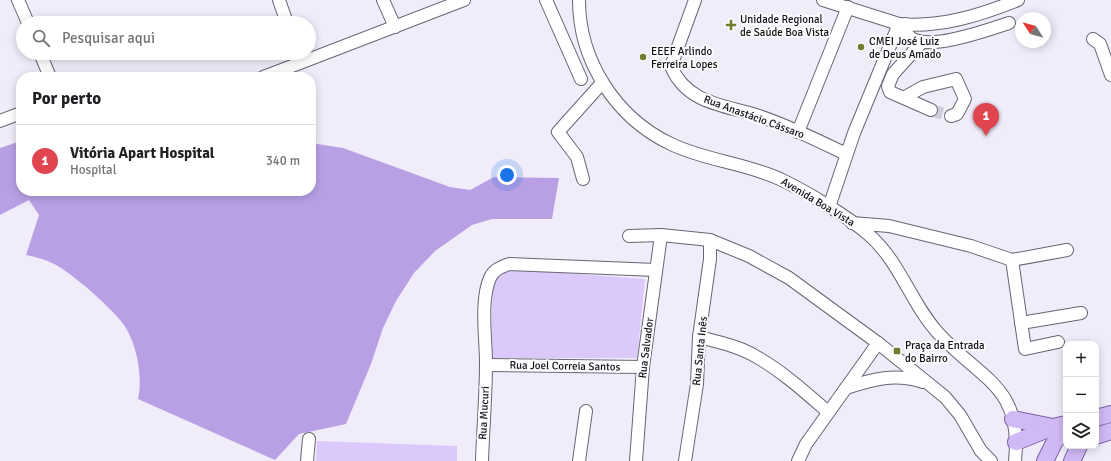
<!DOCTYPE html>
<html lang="pt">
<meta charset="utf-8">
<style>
:root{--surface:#fff;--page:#f2f2f2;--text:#202124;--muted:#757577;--line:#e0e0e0;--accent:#0b8043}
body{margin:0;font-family:Signika,sans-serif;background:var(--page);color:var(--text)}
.controls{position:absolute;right:12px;bottom:12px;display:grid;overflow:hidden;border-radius:8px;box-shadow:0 2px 10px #0003}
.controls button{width:36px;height:36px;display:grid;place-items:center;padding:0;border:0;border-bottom:1px solid var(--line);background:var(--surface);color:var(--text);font:20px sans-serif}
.compass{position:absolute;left:1015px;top:12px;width:36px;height:36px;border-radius:50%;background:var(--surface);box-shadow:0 2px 10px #0003;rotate:306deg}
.you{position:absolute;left:507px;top:175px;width:14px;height:14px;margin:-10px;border:3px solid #fff;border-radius:50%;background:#1a73e8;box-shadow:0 0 0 6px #1a73e833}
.badge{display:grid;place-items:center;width:26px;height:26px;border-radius:50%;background:var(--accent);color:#fff;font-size:13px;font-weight:700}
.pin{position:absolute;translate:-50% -33px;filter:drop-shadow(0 1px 2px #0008)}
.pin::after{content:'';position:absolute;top:21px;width:14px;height:12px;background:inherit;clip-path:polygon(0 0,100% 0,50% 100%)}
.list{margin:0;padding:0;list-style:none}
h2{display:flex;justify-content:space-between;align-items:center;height:52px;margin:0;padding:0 16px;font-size:17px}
h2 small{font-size:13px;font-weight:400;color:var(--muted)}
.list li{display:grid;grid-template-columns:26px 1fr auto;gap:12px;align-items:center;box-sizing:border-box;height:72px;padding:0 16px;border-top:1px solid var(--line)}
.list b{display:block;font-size:15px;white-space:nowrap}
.list p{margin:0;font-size:13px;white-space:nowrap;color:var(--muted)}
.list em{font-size:13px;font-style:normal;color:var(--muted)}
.icon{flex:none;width:22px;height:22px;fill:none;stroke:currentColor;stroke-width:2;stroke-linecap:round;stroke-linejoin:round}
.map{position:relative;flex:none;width:1111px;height:461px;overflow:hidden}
.search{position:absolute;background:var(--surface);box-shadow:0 2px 10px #0003;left:16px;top:16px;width:300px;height:44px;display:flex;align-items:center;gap:10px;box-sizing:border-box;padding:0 14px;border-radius:22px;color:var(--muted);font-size:15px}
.panel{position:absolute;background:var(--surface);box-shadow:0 2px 10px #0003;left:16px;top:72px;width:300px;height:124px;border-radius:16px}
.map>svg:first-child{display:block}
</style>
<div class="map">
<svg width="1111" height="461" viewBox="0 0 1111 461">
<rect width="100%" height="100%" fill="#f0ecfa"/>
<g fill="#dbc9fb">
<path d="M493,268L645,279L637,358H491Z"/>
<path d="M317,441L457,446V461H316Z"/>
</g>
<path fill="#b9a0e5" d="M21,141V191H311V143L343,148L450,187L470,190L494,177L559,178L552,219H492L472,225L435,251L414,273L396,301L383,328L371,364L346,424L299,434L275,460L138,399C143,377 137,344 124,325C113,309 70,271 52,263C44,259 35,257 26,255L39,215L29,200L0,215V148Z"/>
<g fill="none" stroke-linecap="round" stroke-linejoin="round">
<path stroke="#cfcbd8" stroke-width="12" stroke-dasharray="12 6" stroke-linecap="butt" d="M931,110L951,116"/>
<defs>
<g id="minor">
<path d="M18,0L28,23"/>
<path d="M279,0L287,23"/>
<path d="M383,0L395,27"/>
<path d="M546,0L581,79"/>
<path d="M579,0C579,61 616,118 671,144C706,161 747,163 782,180C807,192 847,216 868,234C900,261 911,304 939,334C981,380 1023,386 1015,461"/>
<path d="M695,0L671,66C686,103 723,105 756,115C787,125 817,140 846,154"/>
<path d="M823,0L899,24C940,28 981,15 1018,0"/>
<path d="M905,24C903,63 992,28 1009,23"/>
<path d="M1093,39L1100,44L1111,75"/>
<path d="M922,42L893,74L888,86L890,92L931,110"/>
<path d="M40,53L50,77"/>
<path d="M300,63L464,0"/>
<path d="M263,77L300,63L296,53"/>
<path d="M905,97L923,87L956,79L965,99L957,114L951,116"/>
<path d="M0,121L21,113"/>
<path d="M798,132L848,7"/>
<path d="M583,179L577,157L558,132L602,83"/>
<path d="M829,207L854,133L899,24"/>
<path d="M852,223L889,226L971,246L1012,260L1067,250"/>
<path d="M629,236L661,235L710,240L749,256L789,278L878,343L945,397L960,415L981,451L991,461"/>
<path d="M1012,260L1025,349L1058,342"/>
<path d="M1021,323L1081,313"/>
<path d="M699,337C718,342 738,346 755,356C782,371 805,392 828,412"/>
<path d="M486,365L643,367"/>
<path d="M846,388C873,379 895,373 923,382"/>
<path d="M307,461L309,439"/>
<path d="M482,461C483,429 486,396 486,363C486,339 480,300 490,278C493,270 501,267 509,264L656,270"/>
<path d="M579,461L586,411"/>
<path d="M636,461L643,367L661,235"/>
<path d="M685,461L697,384L699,337L710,259V240"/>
<path d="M798,461L806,444L878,343"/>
</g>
<g id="major">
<path d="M1096,418L1111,414"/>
<path d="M1013,419L1053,427"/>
<path d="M1096,436L1111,431"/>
<path d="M1016,442L1053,427L1066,424"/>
<path d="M1045,461L1055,441L1066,430"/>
<path d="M1072,461L1079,446"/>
</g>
</defs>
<use href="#minor" stroke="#696572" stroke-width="14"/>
<use href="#major" stroke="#7a60a2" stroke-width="18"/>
<use href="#minor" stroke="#fff" stroke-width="12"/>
<use href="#major" stroke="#d1b9f5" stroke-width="16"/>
</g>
<g fill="#6e8030" stroke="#fcfbfe" stroke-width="1.5">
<path d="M729 19h4v4h4v4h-4v4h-4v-4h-4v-4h4z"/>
<circle cx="861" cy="47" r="4"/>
<circle cx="643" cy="57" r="4"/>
<rect x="893" y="347" width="8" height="8" rx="2"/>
</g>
<g text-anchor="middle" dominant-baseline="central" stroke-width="4" stroke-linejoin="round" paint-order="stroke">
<g font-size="11" fill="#121015" stroke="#fcfbfe" text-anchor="start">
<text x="740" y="19">Unidade Regional<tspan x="740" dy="13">de Saúde Boa Vista</tspan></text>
<text x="869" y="41">CMEI José Luiz<tspan x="869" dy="13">de Deus Amado</tspan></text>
<text x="651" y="51">EEEF Arlindo<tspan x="651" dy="13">Ferreira Lopes</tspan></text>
<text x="905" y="345">Praça da Entrada<tspan x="905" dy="13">do Bairro</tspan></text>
</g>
<g font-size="11" fill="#121015" stroke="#fcfbfe">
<text transform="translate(754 117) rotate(20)">Rua Anastácio Cássaro</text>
<text transform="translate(818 202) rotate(31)">Avenida Boa Vista</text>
<text transform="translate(646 348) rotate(-83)">Rua Salvador</text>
<text transform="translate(700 351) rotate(-84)">Rua Santa Inês</text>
<text transform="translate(565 366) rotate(1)">Rua Joel Correia Santos</text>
<text transform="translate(484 413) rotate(-87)">Rua Mucuri</text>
</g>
</g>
</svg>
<div class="controls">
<button>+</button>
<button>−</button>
<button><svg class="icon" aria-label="layers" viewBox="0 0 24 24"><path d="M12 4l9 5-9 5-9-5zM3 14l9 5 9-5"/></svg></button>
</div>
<svg class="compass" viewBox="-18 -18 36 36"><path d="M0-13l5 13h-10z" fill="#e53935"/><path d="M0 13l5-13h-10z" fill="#757577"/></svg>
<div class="you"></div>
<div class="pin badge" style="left:986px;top:136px;background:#e0444e">1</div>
<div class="search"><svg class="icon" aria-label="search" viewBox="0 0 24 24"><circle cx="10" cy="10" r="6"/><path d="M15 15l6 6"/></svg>Pesquisar aqui</div>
<section class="panel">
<h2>Por perto<small></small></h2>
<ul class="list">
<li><span class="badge" style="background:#e0444e">1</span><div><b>Vitória Apart Hospital</b><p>Hospital</p></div><em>340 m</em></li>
</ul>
</section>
</div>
